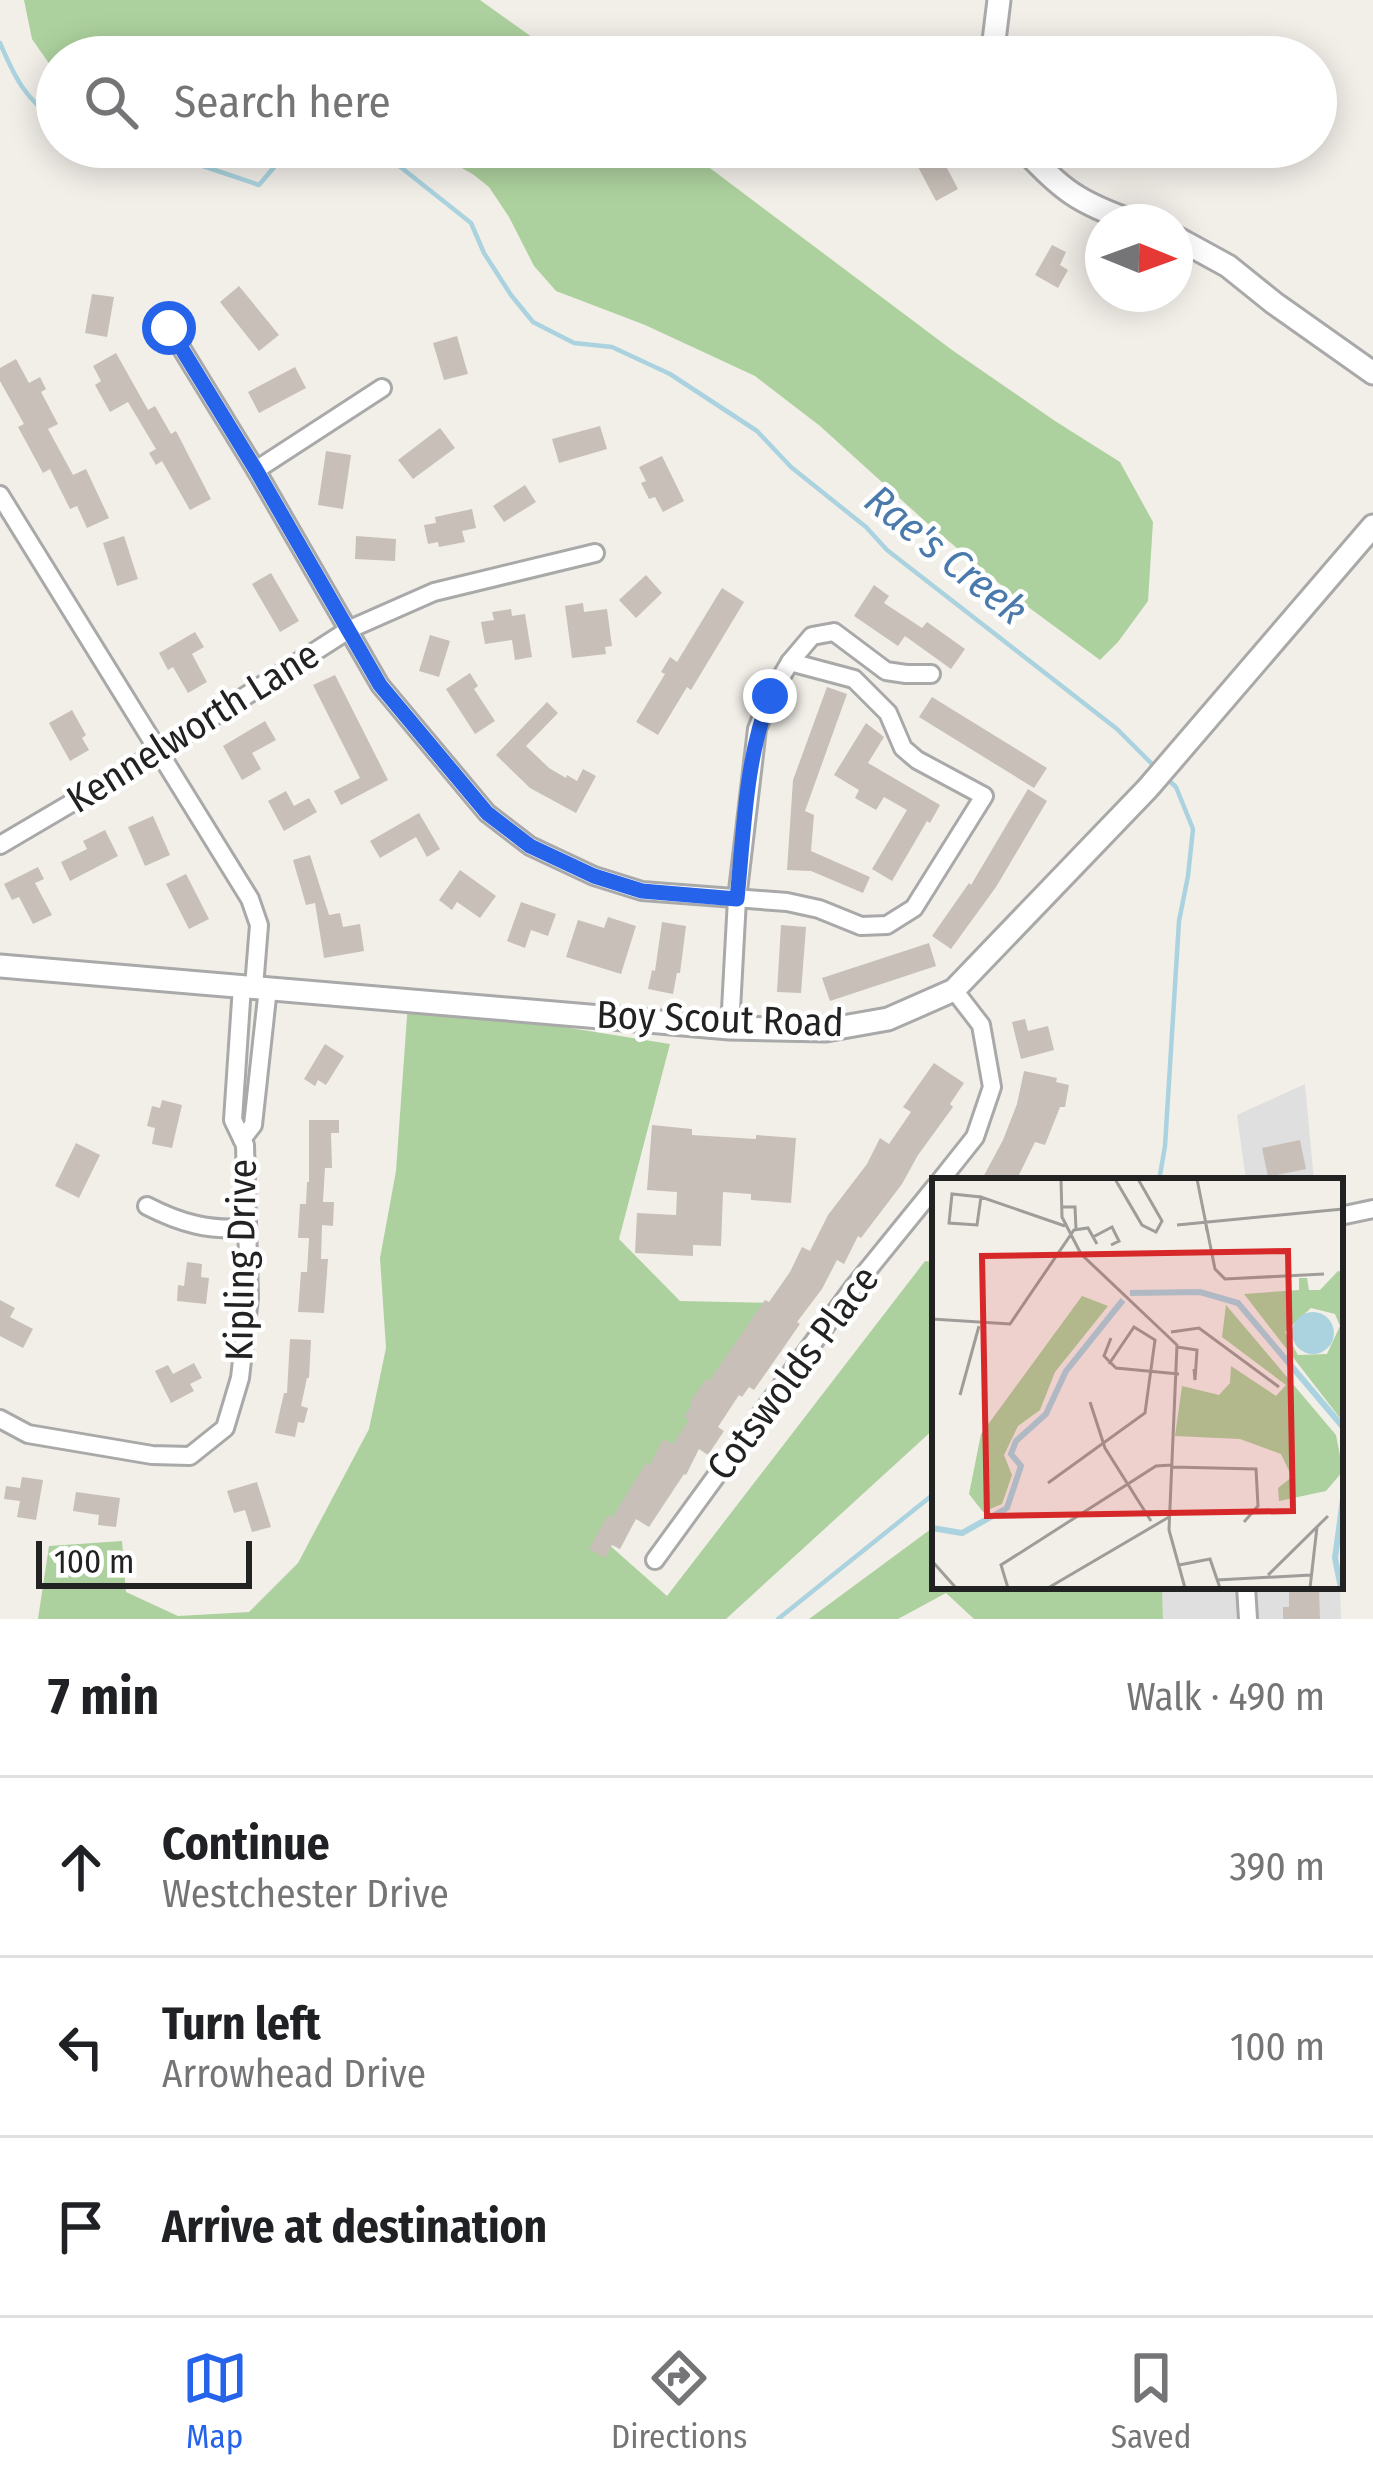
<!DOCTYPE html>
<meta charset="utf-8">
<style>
:root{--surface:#fff;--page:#f6f6f6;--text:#202124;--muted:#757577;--line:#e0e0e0;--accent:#2563eb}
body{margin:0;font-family:"Fira Sans Condensed",sans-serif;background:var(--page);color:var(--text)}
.compass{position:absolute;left:1085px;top:204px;width:108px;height:108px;border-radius:50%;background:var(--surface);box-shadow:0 6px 30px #0003;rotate:91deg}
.scale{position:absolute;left:36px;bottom:30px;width:216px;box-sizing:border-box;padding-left:12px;border:6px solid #222;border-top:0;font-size:33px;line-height:42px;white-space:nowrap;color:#222;-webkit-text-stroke:9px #fff;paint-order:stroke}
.stop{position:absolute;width:36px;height:36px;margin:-27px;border:9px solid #2563eb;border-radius:50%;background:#fff}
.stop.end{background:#2563eb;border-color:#fff;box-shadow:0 3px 12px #0008}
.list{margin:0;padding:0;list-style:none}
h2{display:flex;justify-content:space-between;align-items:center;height:156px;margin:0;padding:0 48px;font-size:51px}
h2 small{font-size:39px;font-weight:400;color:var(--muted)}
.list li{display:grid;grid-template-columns:78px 1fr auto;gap:36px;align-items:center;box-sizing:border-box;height:180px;padding:0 48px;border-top:3px solid var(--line)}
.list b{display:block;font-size:45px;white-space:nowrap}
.list p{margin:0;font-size:39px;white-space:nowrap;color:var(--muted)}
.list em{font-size:39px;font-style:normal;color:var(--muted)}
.icon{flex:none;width:66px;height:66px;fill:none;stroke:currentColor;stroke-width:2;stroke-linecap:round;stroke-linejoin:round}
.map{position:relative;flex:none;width:1373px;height:1619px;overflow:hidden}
.search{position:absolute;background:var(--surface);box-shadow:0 6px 30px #0003;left:36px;right:36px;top:36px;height:132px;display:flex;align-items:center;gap:30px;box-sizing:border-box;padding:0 42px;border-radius:66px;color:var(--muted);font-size:45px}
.sheet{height:696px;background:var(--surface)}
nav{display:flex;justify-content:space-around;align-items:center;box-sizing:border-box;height:168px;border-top:3px solid var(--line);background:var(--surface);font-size:33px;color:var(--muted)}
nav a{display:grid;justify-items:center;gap:6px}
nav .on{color:var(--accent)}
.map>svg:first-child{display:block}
</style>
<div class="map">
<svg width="1373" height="1619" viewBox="0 0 1373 1619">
<rect width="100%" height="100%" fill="#f2efe9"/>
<g fill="#e0dfdf">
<path d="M1305,1084L1314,1181H1246L1237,1115Z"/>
<path d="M1162,1586H1340L1341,1619H1163Z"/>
</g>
<g fill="#add19e">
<path d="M24,0H480L560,57H57V75L32,39Z"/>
<path d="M426,147H682L952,350L1055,421L1120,462L1153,522L1148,601L1118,642L1100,660L1020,601L927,523L820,426L755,376L645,325L556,291L534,266L509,217L489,187L474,175Z"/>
<path d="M408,1002L670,1044L619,1239L680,1301L773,1303L607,1543L667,1596L925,1261L935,1262V1428L726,1619H38L49,1546L122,1541L126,1592L178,1616L249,1612L298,1563L369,1429L386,1348L380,1258L396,1171Z"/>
<path d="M935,1526V1586H1162L1163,1619H974L946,1593L898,1619H809Z"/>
</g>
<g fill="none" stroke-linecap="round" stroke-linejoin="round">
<g stroke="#aad3df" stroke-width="4.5">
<path d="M0,43C14,76 26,101 57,120"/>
<path d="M124,147L194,163L259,185L275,166L298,147"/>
<path d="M364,147L393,161L471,223L484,253L511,295L533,322L574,343L612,347L670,374L757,431L791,467L866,527L887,550L1117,729L1157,769"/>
<path d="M1159,1181L1165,1146L1179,921L1188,876L1193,829L1176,787L1165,777"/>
<path d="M778,1619L935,1493"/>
</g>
</g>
<g fill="#c7bfb8">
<path d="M939,153L958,189L936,201L917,165Z"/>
<path d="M1052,245L1066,252L1060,265L1068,270L1058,288L1035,275Z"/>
<path d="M239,286L279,335L259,351L220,302Z"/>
<path d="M92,294L114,297L107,337L85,333Z"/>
<path d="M457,336L468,374L444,380L433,343Z"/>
<path d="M116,353L148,410L155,406L171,434L176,431L211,499L190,510L162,461L156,465L149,453L156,449L128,402L110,412L95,385L101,381L93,366Z"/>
<path d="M16,359L29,383L40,377L46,389L41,392L58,424L48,429L73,475L86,469L109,518L87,528L77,506L70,509L50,469L43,473L18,427L24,424L0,381V368Z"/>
<path d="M295,367L306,388L259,413L248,392Z"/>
<path d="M600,426L607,449L559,463L552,439Z"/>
<path d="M440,428L455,448L413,479L398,460Z"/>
<path d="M326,451L351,455L343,509L318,505Z"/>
<path d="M662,456L684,501L663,512L655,497L649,499L641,483L646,481L639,467Z"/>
<path d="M525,485L536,502L504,522L493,506Z"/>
<path d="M472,509L476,528L462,531L465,542L439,547L438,542L428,544L424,525L436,523L435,517Z"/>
<path d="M124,536L138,579L117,586L103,543Z"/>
<path d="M356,536L396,539L395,561L355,559Z"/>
<path d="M271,573L299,621L280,632L252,584Z"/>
<path d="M646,575L662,593L636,618L619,600Z"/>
<path d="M874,585L889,596L884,603L922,628L927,622L965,649L951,669L905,636L898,646L854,616Z"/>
<path d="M722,588L744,602L691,690L687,687L658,735L636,722L665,674L661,672L670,657L677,662Z"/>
<path d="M583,603L584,612L607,609L612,646L605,647L606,654L572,658L565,606Z"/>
<path d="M511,609L512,616L525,614L532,657L515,660L512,640L485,644L481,622L494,620L492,612Z"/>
<path d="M195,632L204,647L192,654L207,682L188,693L173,667L168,670L159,653Z"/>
<path d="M430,635L450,641L439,677L419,671Z"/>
<path d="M470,673L478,686L474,689L495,721L475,734L446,689Z"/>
<path d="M335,675L388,780L341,805L334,791L360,778L313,685Z"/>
<path d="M827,687L847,694L805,811L814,815L811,851L870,877L863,893L811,871L787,870L793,780Z"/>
<path d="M932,697L1047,768L1034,788L919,717Z"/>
<path d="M547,702L558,713L526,746L549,768L566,778L567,775L577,781L583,769L596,776L576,813L530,788L496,755Z"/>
<path d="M72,710L86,735L82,738L89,750L70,761L49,723Z"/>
<path d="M265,721L276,740L252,753L261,769L242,780L223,746Z"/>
<path d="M866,723L884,737L868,763L940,805L930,823L927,821L892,881L872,869L907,810L884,797L876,810L855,798L859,790L834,775Z"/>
<path d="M1028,789L1047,801L996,887L951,949L932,936L969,883L971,885Z"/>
<path d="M286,791L294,806L309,798L317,812L284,831L268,801Z"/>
<path d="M419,813L440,849L427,857L416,837L380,858L370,841Z"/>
<path d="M153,816L170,855L145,866L128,827Z"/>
<path d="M105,830L118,856L70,881L61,862L87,849L83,841Z"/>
<path d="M310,855L329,915L340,913L343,927L360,924L364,951L324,958L315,903L306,905L293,860Z"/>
<path d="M38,867L44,879L35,883L52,915L33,924L19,897L12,900L4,884Z"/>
<path d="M460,870L496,896L480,918L457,902L452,910L439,900Z"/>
<path d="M186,874L209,919L189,929L166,884Z"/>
<path d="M521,902L556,914L548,936L531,930L525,948L507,941Z"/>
<path d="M608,917L636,926L621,974L566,957L578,920L604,928Z"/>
<path d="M662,922L686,926L680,973H677L673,994L648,989L652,970L655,971Z"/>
<path d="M781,925L806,927L801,993L777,992Z"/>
<path d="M929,943L936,966L830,1001L822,978Z"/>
<path d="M1025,1019L1028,1031L1048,1026L1054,1050L1021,1059L1012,1022Z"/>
<path d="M325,1044L344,1056L326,1085L318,1080L315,1086L304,1079Z"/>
<path d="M934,1063L964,1083L950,1104L953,1107L918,1155L902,1184L861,1238L858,1236L844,1264L837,1260L822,1289L797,1322L800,1324L754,1390L749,1387L742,1397L739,1395L718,1427L724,1431L708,1455L699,1449L686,1475L684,1474L649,1527L636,1519L620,1549L612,1545L605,1558L589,1549L608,1515L612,1518L646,1463L650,1465L663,1439L673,1444L689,1420L684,1417L692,1404L690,1402L706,1379L709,1381L765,1300L769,1302L790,1272L802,1247L810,1251L828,1215L867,1164L880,1138L889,1144L911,1112L903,1107Z"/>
<path d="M1024,1071L1057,1078L1056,1082L1069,1085L1065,1107H1060L1045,1145L1035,1142L1016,1181H981L1003,1140L1017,1104Z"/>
<path d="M162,1100L182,1105L172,1148L152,1144L155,1128L147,1126L152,1106L160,1108Z"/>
<path d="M309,1120H339V1133H331L332,1168H325L323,1202H334L333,1226L322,1225L321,1259H328L324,1313L298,1312L301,1272H307L309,1238H298L300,1204H306L307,1182H309Z"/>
<path d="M652,1125L692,1129V1135L756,1139V1135L796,1138L791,1203L751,1200V1194L723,1192L721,1246L693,1245V1256L635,1253L637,1213L676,1215L677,1192L647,1190Z"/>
<path d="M1300,1140L1306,1169L1268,1177L1262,1148Z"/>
<path d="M76,1143L100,1155L79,1198L55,1186Z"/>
<path d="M187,1262L202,1264L201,1277L209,1278L206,1304L177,1301L178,1285L184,1286Z"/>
<path d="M0,1300L15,1308L10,1317L33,1329L23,1348L0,1336Z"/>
<path d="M290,1339L311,1340L309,1378H307L301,1406L308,1408L304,1423L298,1422L295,1437L275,1433L284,1393H287Z"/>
<path d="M194,1363L202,1378L190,1384L194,1391L171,1403L155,1371L168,1365L173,1374Z"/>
<path d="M22,1477L43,1480L36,1520L17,1517L20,1501L4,1499L6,1486L20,1488Z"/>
<path d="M257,1482L271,1527L252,1532L245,1510L234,1513L227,1491Z"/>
<path d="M76,1492L120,1498L116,1527L98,1525L99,1515L73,1511Z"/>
<path d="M1289,1586H1319L1320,1619H1283V1607H1289Z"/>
</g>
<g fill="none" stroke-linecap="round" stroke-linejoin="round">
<defs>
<g id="minor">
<path d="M169,328L256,470L380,685L487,813L530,846L594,876L642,891L787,902L819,909L861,926L887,925L914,908L984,796L917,760L903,748L888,713L854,679L790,662"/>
<path d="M256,470L382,388"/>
<path d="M0,495L250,899L259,925L254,987"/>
<path d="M0,845L158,752L350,629L434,592L595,553"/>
<path d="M730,1028L737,899L757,729L770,696L790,662L812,636L834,632L886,671L906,674H931"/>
<path d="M242,1139L253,1125L268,988"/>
<path d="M940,1181L975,1137L992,1087L981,1025L954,990"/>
<path d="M147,1206C180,1223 209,1231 246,1228"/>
<path d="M1340,1216L1373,1209"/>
<path d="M0,1419L28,1434L152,1455L190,1456L225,1428L240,1378L249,1298L245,1145L233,1120L242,986"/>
<path d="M655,1560L853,1288L935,1187"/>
<path d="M1246,1586L1248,1619"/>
</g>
<g id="tertiary">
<path d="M992,57L999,0"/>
<path d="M1022,147C1061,190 1079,203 1134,222"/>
<path d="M1175,237L1228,266L1274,303L1373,373"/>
<path d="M0,966L730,1028L826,1030L888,1019L954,990L1148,788L1373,526"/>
</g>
</defs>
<use href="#minor" stroke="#a9a9a9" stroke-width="22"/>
<use href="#tertiary" stroke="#a9a9a9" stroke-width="27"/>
<use href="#minor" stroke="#fff" stroke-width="16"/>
<use href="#tertiary" stroke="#fff" stroke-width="21"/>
</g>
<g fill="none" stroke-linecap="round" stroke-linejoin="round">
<path stroke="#2563eb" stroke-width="15" d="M169,328L256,470L380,685L487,813L530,846L594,876L642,891L737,899C744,832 745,760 770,696"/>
</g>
<g text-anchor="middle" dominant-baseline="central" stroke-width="9" stroke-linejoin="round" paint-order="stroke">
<g font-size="39" fill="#222" stroke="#fff">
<text transform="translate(193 727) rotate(-32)">Kennelworth Lane</text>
<text transform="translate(720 1019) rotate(2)">Boy Scout Road</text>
<text transform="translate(241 1260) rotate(-89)">Kipling Drive</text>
<text transform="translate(793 1373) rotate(-53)">Cotswolds Place</text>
</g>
<g font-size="42" font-style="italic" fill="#4a7aab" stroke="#fff">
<text transform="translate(946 555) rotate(39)">Rae's Creek</text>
</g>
</g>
<g transform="translate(932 1178)">
<rect width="411" height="411" fill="#f2efe9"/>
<path d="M406,93L411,94V244L312,116L367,112V100H375L377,112H388ZM379,130L403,136L408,148L395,176L366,177L353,154ZM150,118L176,128L123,194L108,232L86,248L72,277L80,297L70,326L51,334L37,316L49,256ZM294,127L404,257L411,293L394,313L347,323L346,310L360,299L349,276L308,261L243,258L250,208L287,217L298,205L299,188L344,218L354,207L290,159Z" fill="#add19e" fill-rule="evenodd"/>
<path d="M360 155a21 21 0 1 1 42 0a21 21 0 1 1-42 0Z" fill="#aad3df"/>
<path fill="none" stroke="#aad3df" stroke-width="6" d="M198,115L268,114L306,125L411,249M0,350L30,355L75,330L89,288L79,276L84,263L114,236L134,193L191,122M409,410L403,380L411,321"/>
<path fill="none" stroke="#9f9d99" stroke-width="3" d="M129,1L130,39L149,76L245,167L237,352L253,410M183,1L210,47L224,54L230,43L206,1M265,1L273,41M49,19L20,16L17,45L45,47L49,19L133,48M129,29H143L144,51M245,47L411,31M275,53L273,41L283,91L293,101L392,96M161,59L180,49L187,63L179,67M0,141L78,146L142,52L156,50L165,66M239,154L267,150L347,209M179,160L172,178L184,190L247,196M245,169L265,172L263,202L262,191M28,217L47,148M158,224L173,270L219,343M240,289L324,291L326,328L312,344M116,305L213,235L223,162L202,149L177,186M0,383L24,410M247,387L278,381L288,410M336,397L396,338M285,402L379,397M76,410L69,387L224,288L240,287M116,410L237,339M378,410L385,349"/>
<path fill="#d62828" fill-opacity="0.15" stroke="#d62828" stroke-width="6" d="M356,73L361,333L55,338L50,78Z"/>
<rect width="411" height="411" fill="none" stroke="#222" stroke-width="6"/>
</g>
</svg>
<svg class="compass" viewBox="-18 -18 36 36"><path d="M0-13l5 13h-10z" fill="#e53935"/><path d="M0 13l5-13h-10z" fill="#757577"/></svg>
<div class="scale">100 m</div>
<div class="stop" style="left:169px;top:328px"></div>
<div class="stop end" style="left:770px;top:696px"></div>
<div class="search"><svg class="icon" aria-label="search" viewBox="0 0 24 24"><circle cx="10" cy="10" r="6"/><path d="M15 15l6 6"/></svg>Search here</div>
</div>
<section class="sheet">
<h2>7 min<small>Walk · 490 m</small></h2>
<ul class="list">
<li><svg class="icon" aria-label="ahead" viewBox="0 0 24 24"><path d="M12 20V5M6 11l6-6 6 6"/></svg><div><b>Continue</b><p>Westchester Drive</p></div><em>390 m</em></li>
<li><svg class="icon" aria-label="left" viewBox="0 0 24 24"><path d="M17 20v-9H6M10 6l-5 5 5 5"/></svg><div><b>Turn left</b><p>Arrowhead Drive</p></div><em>100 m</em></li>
<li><svg class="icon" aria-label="arrive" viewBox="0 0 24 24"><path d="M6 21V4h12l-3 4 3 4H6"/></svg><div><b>Arrive at destination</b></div></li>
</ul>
</section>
<nav>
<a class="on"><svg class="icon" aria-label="map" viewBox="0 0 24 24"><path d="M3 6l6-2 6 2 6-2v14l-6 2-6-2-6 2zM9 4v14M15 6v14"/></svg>Map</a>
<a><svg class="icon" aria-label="directions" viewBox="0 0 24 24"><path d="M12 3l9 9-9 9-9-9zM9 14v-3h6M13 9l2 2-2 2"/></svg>Directions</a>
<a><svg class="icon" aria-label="saved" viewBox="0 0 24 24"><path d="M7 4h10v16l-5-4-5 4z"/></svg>Saved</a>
</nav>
